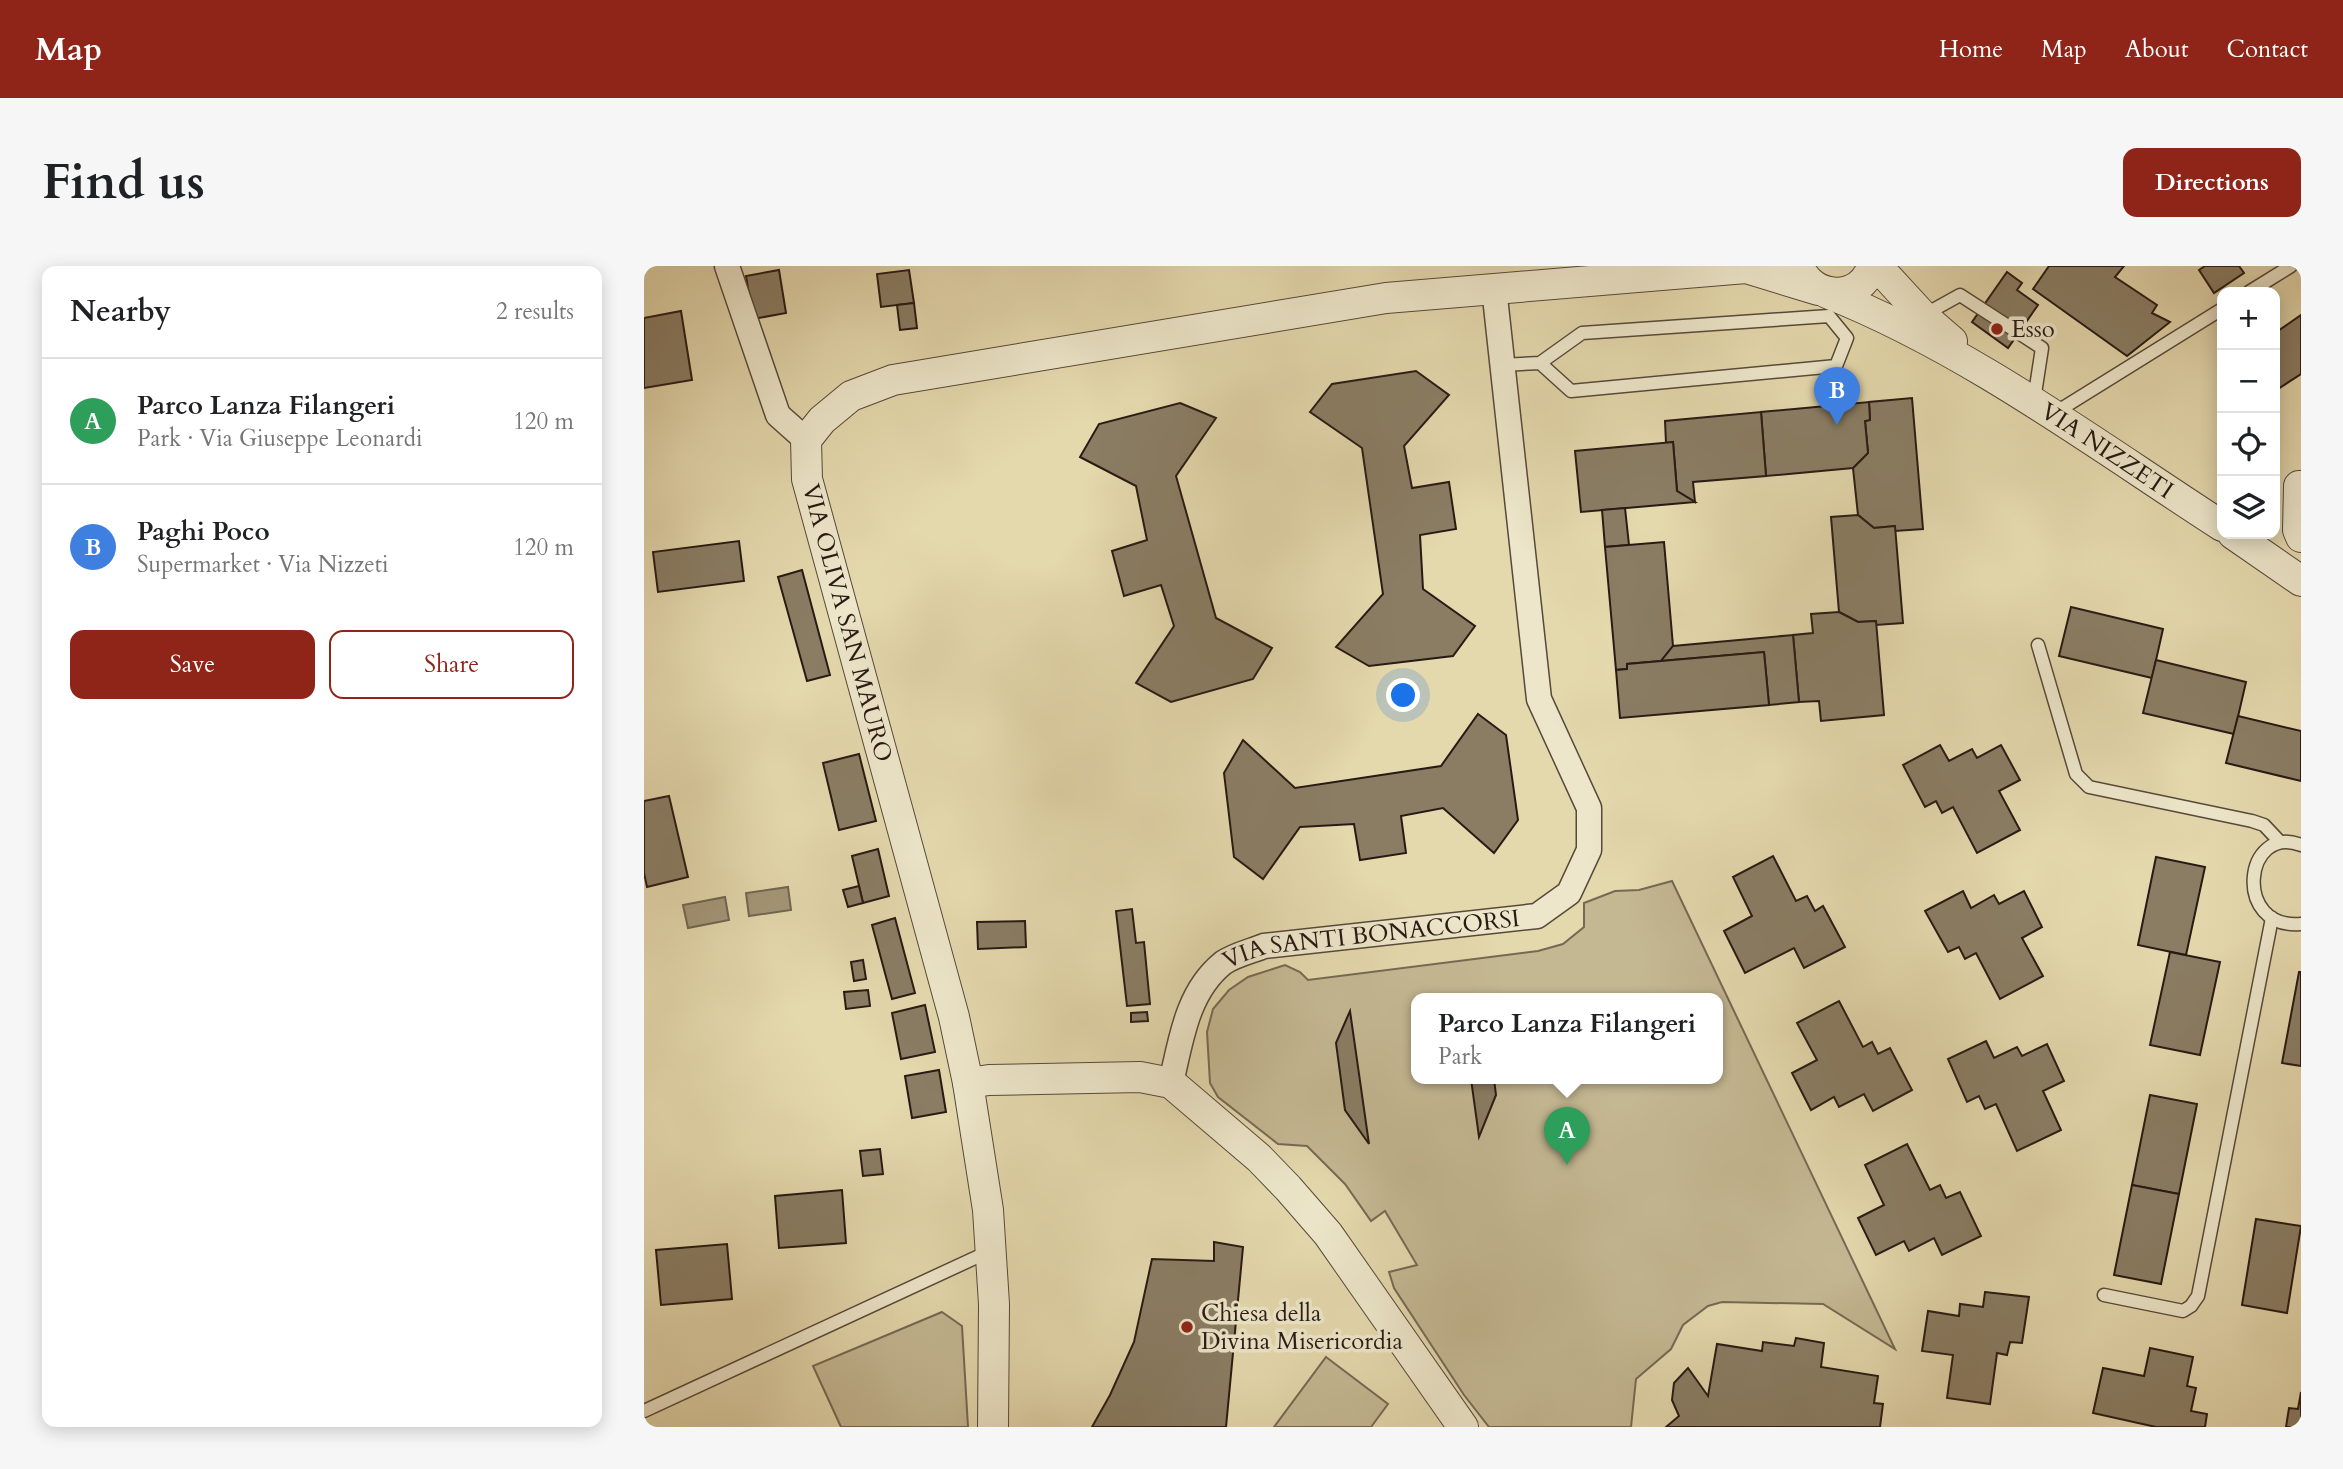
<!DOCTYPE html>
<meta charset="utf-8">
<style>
:root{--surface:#fff;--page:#f6f6f6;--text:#202124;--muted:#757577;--line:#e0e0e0;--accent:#8f2418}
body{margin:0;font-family:Cardo,serif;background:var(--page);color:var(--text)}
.controls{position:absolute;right:21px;top:21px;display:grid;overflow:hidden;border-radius:14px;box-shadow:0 4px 18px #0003}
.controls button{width:63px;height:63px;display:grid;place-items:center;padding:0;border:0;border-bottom:2px solid var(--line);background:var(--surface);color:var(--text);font:35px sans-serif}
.you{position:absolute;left:760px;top:430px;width:24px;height:24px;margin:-18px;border:5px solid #fff;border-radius:50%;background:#1a73e8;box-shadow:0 0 0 10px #1a73e833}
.badge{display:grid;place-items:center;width:46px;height:46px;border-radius:50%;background:var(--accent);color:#fff;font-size:23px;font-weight:700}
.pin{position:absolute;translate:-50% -58px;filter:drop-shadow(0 2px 4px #0008)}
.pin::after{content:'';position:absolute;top:37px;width:24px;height:21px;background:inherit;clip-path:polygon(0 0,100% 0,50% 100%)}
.popup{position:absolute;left:767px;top:727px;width:312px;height:91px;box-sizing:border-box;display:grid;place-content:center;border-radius:14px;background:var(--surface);filter:drop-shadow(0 2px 5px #0005);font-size:23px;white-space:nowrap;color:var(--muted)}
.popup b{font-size:26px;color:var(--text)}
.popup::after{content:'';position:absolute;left:50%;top:100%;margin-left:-14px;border:14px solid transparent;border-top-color:var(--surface)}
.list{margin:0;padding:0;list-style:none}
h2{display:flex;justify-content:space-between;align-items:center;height:91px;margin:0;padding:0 28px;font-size:30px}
h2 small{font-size:23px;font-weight:400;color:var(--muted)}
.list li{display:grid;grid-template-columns:46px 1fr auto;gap:21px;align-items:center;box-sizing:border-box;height:126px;padding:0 28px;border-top:2px solid var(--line)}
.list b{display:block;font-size:26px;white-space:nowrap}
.list p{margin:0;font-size:23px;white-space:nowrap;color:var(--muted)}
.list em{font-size:23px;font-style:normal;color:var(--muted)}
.actions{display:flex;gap:14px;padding:21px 28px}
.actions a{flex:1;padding:16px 0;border:2px solid var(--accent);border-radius:14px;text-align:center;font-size:24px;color:var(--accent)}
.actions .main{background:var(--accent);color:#fff}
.icon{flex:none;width:38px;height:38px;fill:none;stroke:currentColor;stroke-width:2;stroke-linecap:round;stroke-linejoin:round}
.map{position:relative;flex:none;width:1657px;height:1161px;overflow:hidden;border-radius:14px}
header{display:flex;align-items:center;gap:42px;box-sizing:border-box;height:98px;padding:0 35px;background:var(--accent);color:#fff}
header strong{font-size:33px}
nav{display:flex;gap:38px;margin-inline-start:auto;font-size:24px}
.intro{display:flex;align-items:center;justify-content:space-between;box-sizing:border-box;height:168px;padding:0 42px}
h1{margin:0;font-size:49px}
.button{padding:18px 32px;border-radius:14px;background:var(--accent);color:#fff;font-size:24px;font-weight:700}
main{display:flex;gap:42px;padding:0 42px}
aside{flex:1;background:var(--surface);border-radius:14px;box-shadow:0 4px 18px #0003}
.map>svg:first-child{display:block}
</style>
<header>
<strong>Map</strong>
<nav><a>Home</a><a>Map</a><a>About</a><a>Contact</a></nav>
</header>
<div class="intro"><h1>Find us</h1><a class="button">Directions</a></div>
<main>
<aside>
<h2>Nearby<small>2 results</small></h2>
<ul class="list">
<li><span class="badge" style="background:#2e9e5b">A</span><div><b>Parco Lanza Filangeri</b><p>Park · Via Giuseppe Leonardi</p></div><em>120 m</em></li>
<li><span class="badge" style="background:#3f7fe0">B</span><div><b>Paghi Poco</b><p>Supermarket · Via Nizzeti</p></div><em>120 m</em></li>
</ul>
<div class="actions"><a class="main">Save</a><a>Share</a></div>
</aside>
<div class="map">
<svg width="1657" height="1161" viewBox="0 0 1657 1161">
<rect width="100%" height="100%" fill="#e4d8ad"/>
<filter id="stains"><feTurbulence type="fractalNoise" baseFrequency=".00286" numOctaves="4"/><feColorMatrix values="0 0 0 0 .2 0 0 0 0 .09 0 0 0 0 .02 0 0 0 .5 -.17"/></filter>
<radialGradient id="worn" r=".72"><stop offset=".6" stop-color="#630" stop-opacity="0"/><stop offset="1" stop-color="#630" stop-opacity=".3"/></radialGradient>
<g fill="#c4b893" stroke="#766954" stroke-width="2" fill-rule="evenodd">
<path d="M1028,615L1251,1083L1179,1038L1078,1036L1064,1040L1039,1059L1027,1083L992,1113L987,1161H845L820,1129L750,1022L745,1006L773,999L741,945L727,955L701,918L663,880L634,878L574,831L566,817L563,766L569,743L585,724L604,711L641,699L656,706L664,714L894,685L919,678L940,661V637L971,625L995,624ZM772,733H1074V813H772Z"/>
<path d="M298,1046L318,1060L324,1161H197L169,1100Z"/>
<path d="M682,1091L744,1138L727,1161H630Z"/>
</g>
<g fill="#a49779" stroke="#726551" stroke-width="2">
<path d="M144,621L147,644L105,650L102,627Z"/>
<path d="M81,631L85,654L44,662L39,639Z"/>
</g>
<g fill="#8a7d64" stroke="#281a14" stroke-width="2">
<path d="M1405,0H1480L1471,11L1513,39L1508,47L1526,56L1483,90L1389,23Z"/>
<path d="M1561,0H1595L1600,7L1570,27L1555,4Z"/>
<path d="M135,4L142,47L109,53L102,10Z"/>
<path d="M265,4L270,37L237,41L233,8Z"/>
<path d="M1363,6L1378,17L1373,24L1394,39L1364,82L1328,56Z"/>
<path d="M270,37L273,62L256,64L253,39Z"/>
<path d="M37,45L48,114L0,122V52Z"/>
<path d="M1657,49V108L1631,125V67Z"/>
<path d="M772,105L805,129L760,180L768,222L805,216L812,263L776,269L779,323L831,360L809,390L725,400L692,381L739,328L718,182L666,146L688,118Z"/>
<path d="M1268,132L1279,263L1251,265V260L1230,262L1214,249L1209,202L1224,187L1221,155L1226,154L1225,136Z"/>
<path d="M1225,136L1226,154L1221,155L1224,187L1209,202L1122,210L1117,146Z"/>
<path d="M536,137L572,152L532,210L572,352L628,382L609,413L527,436L492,417L530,360L517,319L480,330L468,285L503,274L492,220L436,191L455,158Z"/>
<path d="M1117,146L1122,210L1049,216L1051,236L1033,225L1029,176L1022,177L1021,155Z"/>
<path d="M1029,176L1033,225L1051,236L937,246L931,185Z"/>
<path d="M981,242L985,279L961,281L958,244Z"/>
<path d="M1214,249L1230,262L1251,260L1259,357L1232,359V355L1214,356L1195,346L1187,251Z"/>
<path d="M95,275L100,315L14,326L9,286Z"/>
<path d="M1020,276L1029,380L1017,395L983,398V403L972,404L961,281Z"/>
<path d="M158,304L186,409L163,415L134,311Z"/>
<path d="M1427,341L1519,363L1508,412L1415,390Z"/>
<path d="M1195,346L1214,356L1232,355L1240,449L1177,455L1175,435L1155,436L1149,369L1169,367L1167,348Z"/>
<path d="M1149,369L1155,436L1125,439L1120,386L1017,395L1029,380Z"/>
<path d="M1120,386L1125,439L976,452L972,404L983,403V398Z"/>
<path d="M1512,394L1602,416L1590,468L1499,447Z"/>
<path d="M834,448L862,469L874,554L850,587L799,542L757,550L762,587L716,594L710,558L656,561L619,613L590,591L580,507L599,474L651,522L797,500Z"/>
<path d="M1594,450L1657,465V515L1582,497Z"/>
<path d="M1296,479L1305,495L1328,483L1333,492L1357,479L1376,514L1355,525L1376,564L1333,587L1309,541L1298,547L1292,535L1281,541L1259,499Z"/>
<path d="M215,488L232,555L195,564L179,497Z"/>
<path d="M25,530L44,611L3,621L0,607V535Z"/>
<path d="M234,583L245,630L219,637L208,590Z"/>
<path d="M1129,590L1152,635L1163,630L1171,645L1179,640L1201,681L1160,702L1150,682L1101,707L1080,665L1108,650L1089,611Z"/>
<path d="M1512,591L1561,601L1542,689L1494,679Z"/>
<path d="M215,620L219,637L204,641L199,624Z"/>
<path d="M1319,625L1327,642L1350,629L1355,638L1380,625L1398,661L1378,672L1399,710L1356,733L1332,687L1321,693L1315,681L1304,686L1281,645Z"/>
<path d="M488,643L492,677L500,676L506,738L483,740L472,645Z"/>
<path d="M251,652L271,727L248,733L228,659Z"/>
<path d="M381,655L382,681L334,683L333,656Z"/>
<path d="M1526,686L1576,696L1556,789L1506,779Z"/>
<path d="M219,694L222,713L210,715L207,696Z"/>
<path d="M1655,706H1657V800L1638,797Z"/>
<path d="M224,724L226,740L202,743L200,726Z"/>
<path d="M1195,735L1219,781L1228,776L1234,788L1246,782L1268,824L1229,845L1220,828L1195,841L1190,831L1167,844L1148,807L1173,794L1153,757Z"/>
<path d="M281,739L291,786L257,793L248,747Z"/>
<path d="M706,745L725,878L701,844L692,777Z"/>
<path d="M503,746L504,755L487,756V747Z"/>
<path d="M1342,775L1350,792L1373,781L1378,790L1403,778L1420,815L1399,825L1417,864L1373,885L1352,838L1341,843L1335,830L1323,836L1304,793Z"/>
<path d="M295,804L302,846L268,852L261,810Z"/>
<path d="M827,813H850L852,829L835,871Z"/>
<path d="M1506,829L1553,838L1535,928L1488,919Z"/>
<path d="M1263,878L1286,924L1296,919L1302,932L1316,926L1337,970L1298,989L1290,972L1265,985L1260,975L1232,989L1214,952L1240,939L1221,899Z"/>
<path d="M236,883L239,908L219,910L216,885Z"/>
<path d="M1488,919L1535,928L1517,1018L1470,1009Z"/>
<path d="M198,924L202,977L135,982L131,930Z"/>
<path d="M1612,953L1657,960L1643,1047L1598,1039Z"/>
<path d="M570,976L599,981L582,1161H448L466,1129L490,1076L508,993L570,995Z"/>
<path d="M83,978L88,1033L17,1039L12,984Z"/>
<path d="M1341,1026L1385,1031L1378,1077L1366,1076L1363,1089L1353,1087L1346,1138L1303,1132L1309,1089L1278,1085L1284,1045L1315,1050L1316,1038L1339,1041Z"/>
<path d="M1152,1072L1180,1077L1177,1101L1234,1110L1230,1137L1239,1138L1236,1161H1022L1035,1150L1028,1134L1030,1117L1044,1102L1064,1130L1073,1078L1118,1085L1119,1076L1150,1080Z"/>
<path d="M1506,1082L1549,1091L1543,1120L1552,1122L1547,1145L1563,1148L1561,1161H1512L1449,1147L1459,1102L1500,1110Z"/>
<path d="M1657,1126V1161H1642L1645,1142L1654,1143Z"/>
</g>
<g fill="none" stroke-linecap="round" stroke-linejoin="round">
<defs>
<g id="service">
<path d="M1605,26L1647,0"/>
<path d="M1280,49L1316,29L1398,82L1390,134"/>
<path d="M858,99L896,97L938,67L1185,50L1203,72L1192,100L927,125L896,97"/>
<path d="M1409,148L1578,43"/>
<path d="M1394,379L1432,508L1445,521L1608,555L1620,559L1636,576"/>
<path d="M1657,579C1600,557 1588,664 1657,658"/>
<path d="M1460,1029L1539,1045L1547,1040L1554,1030L1628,652"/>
<path d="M0,1145L346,985"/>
</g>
<g id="minor">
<path d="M83,0L134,149L162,174"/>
<path id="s1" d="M527,817C537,774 543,726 579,697C590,689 608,685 620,680L893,650L925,627L945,584V542L895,433L850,22"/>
</g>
<g id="tertiary">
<path d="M1155,0C1167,34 1217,37 1228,0"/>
<path d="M1233,0L1279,50L1308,75"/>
<path d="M1102,2L1174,24"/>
<path id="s2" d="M1183,27C1324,83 1451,178 1578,260"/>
<path d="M1655,220L1654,264L1657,271"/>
<path d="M1589,268L1657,315"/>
<path d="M324,817L345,814L496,811L527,817L615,892L644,922L684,968L819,1161"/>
<path d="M349,1161L350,1038L344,944L324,817L310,751L163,213L162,174L178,154L207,130L249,114L742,32L1102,2L1108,0"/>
</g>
</defs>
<use href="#service" stroke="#574a3a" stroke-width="15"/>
<use href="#minor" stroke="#574a3a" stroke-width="27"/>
<use href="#tertiary" stroke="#574a3a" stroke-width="32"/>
<use href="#service" stroke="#ede6ca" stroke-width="12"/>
<use href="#minor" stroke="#ede6ca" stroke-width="24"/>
<use href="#tertiary" stroke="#ede6ca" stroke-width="30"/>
</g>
<g fill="#8f2418" stroke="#ede6ca" stroke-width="2.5">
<circle cx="1353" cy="63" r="7"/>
<circle cx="543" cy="1061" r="7"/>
</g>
<g text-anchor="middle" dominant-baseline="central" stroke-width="7" stroke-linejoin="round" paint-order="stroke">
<g font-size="24" fill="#281a14" stroke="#ede6ca" text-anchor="start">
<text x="1367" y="63">Esso</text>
<text x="557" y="1047">Chiesa della<tspan x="557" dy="28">Divina Misericordia</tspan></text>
</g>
<g font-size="24" fill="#281a14" stroke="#ede6ca">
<text stroke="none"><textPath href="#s2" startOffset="322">VIA NIZZETI</textPath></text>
<text transform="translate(203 357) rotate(75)">VIA OLIVA SAN MAURO</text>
<text stroke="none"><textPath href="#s1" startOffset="285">VIA SANTI BONACCORSI</textPath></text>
</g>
</g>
<rect width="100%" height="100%" filter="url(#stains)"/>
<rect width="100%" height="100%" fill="url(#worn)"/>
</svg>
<div class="controls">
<button>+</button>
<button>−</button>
<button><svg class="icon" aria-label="locate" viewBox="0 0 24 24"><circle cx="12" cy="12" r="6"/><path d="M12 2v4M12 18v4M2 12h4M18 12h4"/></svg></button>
<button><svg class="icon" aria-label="layers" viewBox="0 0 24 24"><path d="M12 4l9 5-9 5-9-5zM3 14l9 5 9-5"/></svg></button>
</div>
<div class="you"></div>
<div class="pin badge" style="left:923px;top:899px;background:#2e9e5b">A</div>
<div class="popup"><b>Parco Lanza Filangeri</b>Park</div>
<div class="pin badge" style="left:1193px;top:159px;background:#3f7fe0">B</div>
</div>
</main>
